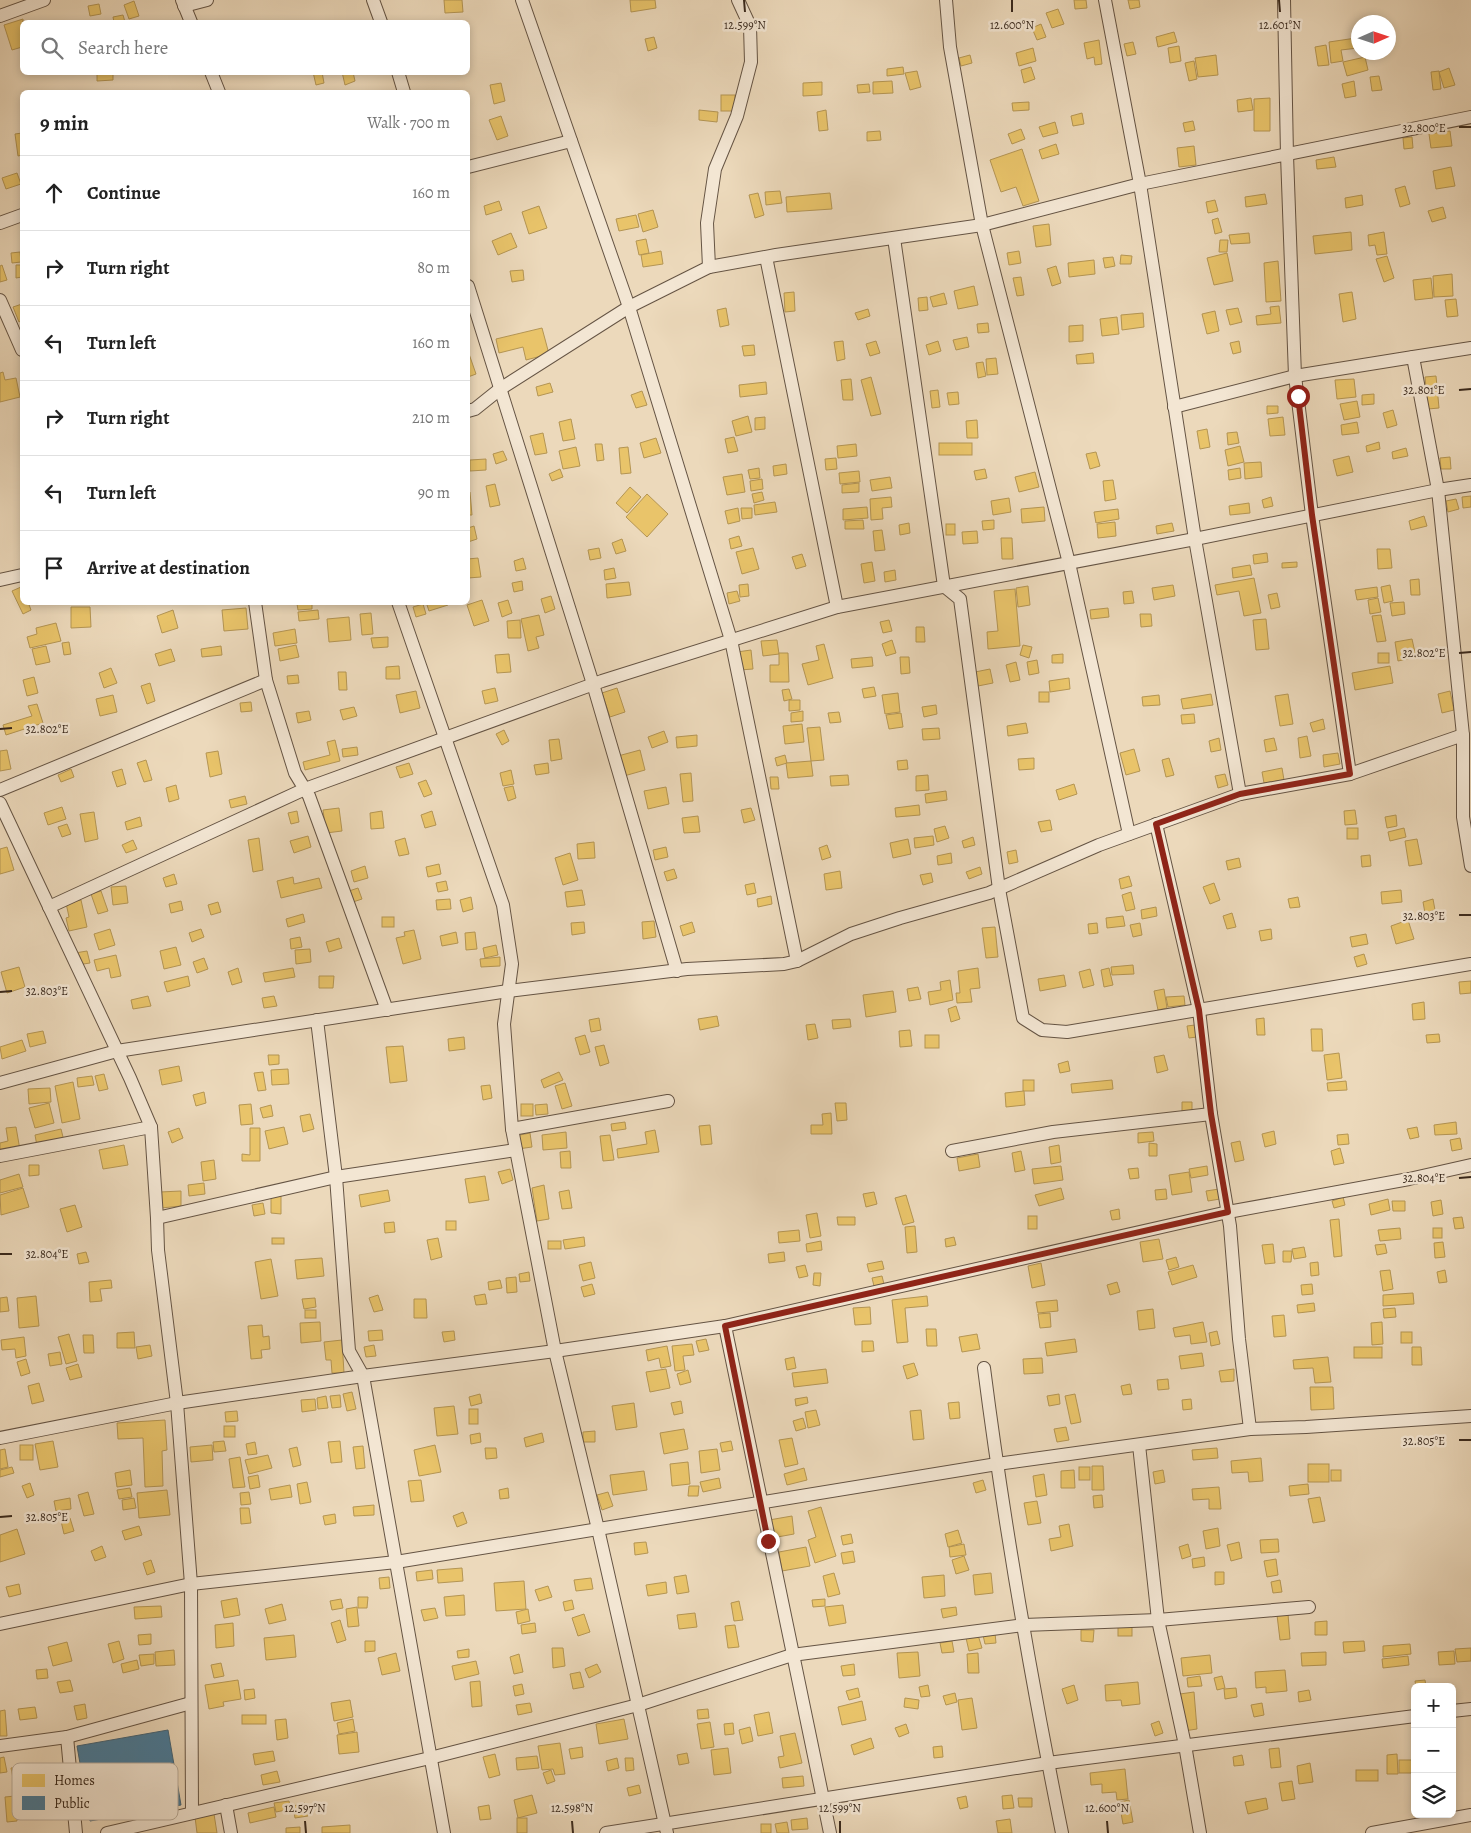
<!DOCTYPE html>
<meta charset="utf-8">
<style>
:root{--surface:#fff;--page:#f6f6f6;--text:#222;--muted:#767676;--line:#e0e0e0}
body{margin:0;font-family:Alegreya,serif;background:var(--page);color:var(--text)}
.controls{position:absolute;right:15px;bottom:15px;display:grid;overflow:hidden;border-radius:8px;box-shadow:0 2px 8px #0003}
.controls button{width:45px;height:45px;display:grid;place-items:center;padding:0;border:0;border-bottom:1px solid var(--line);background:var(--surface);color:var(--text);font:25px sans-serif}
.compass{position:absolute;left:1351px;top:15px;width:45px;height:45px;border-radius:50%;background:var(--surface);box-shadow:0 2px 8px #0003;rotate:87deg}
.stop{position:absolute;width:15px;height:15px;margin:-11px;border:4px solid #8f2418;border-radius:50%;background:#fff}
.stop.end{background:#8f2418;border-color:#fff;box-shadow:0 1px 5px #0008}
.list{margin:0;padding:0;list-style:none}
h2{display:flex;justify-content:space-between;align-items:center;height:65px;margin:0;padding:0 20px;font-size:21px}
h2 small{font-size:16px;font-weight:400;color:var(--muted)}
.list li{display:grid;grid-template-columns:32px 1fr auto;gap:15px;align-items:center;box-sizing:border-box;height:75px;padding:0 20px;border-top:1px solid var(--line)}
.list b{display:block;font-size:19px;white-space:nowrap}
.list em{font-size:16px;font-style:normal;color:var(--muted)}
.icon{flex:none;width:28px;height:28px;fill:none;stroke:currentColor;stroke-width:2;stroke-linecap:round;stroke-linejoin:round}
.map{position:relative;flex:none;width:1471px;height:1833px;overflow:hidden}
.search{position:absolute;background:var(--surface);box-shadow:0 2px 8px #0003;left:20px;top:20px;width:450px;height:55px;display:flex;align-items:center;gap:12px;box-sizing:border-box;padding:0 18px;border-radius:8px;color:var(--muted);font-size:19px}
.panel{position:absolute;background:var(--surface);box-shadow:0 2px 8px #0003;left:20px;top:90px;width:450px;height:515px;border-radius:8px}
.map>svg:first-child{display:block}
</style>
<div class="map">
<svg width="1471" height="1833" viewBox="0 0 1471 1833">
<rect width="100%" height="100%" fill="#ecd9bb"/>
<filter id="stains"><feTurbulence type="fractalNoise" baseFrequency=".004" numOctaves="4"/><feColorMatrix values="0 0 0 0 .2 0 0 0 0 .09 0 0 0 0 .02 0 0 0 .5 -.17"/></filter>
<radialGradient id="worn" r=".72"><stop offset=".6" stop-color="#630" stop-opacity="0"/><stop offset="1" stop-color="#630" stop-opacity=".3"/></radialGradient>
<g fill="#e9c46a" stroke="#b49553">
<path d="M444,0H462L463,12L445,13Z"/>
<path d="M630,0H655L656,8L631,12Z"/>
<path d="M1074,0H1086L1087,8L1075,9Z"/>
<path d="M1128,0H1139L1140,7L1130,9Z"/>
<path d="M134,1L139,16L129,19L124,5Z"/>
<path d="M99,4L101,14L90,16L88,6Z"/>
<path d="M1058,9L1064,24L1052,28L1046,13Z"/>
<path d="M123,15L125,22H114L113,17Z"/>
<path d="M23,19L22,47L12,50L4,25Z"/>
<path d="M1041,24L1046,37L1037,40L1032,28Z"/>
<path d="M1174,32L1177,42L1158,47L1156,37Z"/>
<path d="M654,37L657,48L648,51L645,39Z"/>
<path d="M1356,38L1358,48L1341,50L1343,61L1331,63L1329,42Z"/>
<path d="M1099,40L1102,64L1095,65L1094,57L1087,59L1084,43Z"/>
<path d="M1133,42L1136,54L1127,56L1124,44Z"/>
<path d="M1326,45L1329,65L1318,66L1315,47Z"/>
<path d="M1179,46L1181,61L1170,63L1168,48Z"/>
<path d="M1033,48L1036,61L1019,66L1016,53Z"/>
<path d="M970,55L972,63L961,66L959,58Z"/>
<path d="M1216,55L1218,75L1198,77L1195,58Z"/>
<path d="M1365,57L1368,70L1347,76L1343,62Z"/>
<path d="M1194,61L1197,79L1189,81L1185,63Z"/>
<path d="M903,67L904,74L887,76V69Z"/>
<path d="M1031,67L1035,79L1024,83L1021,70Z"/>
<path d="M1449,68L1455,85L1444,88L1439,72Z"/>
<path d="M917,71L921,87L910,90L905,73Z"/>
<path d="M1439,71L1441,89L1433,90L1431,72Z"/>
<path d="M97,72H113V80L97,81Z"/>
<path d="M313,72H322L324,83L316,85Z"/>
<path d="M342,72H353L355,81L345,85Z"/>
<path d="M1379,76L1382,90L1372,91L1370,77Z"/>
<path d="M892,81L893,93L873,94V82Z"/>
<path d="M1354,81L1356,96L1345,98L1342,84Z"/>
<path d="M822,82V95L803,96V83Z"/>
<path d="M501,83L505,101L494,104L490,85Z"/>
<path d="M869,84L870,92L858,93L857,85Z"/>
<rect x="721" y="95" width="14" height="16"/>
<path d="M1251,98L1253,110L1238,112L1237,100Z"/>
<path d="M1270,98V131H1254V99Z"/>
<path d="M1029,102V110L1013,111L1012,103Z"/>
<path d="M699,110L718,112L717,122L699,120Z"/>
<path d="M826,110L828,130L819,131L817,112Z"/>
<path d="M1082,113L1084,124L1073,126L1071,116Z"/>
<path d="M501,116L508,136L497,140L489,120Z"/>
<path d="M1193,121L1195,130L1185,132L1183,123Z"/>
<path d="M1055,122L1058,133L1043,137L1039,127Z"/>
<path d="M1021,129L1025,139L1012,144L1008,134Z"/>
<path d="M880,131L881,140L867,141V132Z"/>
<path d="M1450,131L1452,146L1431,148L1429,134Z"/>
<path d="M22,133V155L18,156L15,134Z"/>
<path d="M1412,137L1413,148L1404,149L1403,138Z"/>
<path d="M1056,144L1059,154L1042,159L1039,150Z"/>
<path d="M1194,146L1196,165L1179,167L1177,148Z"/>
<path d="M1022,149L1039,201L1023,206L1016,187L1001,192L990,160Z"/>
<path d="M1334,157L1336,167L1317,169L1316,160Z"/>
<path d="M1451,167L1455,186L1436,189L1433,171Z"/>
<path d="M17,173L21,184L6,189L2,178Z"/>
<path d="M1405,186L1410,204L1400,207L1395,189Z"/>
<path d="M780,191L782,203L766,205L765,192Z"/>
<path d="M758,193L764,215L755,218L749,195Z"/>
<path d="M830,193L832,209L787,212L786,197Z"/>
<path d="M1265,194L1267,204L1246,207L1245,197Z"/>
<path d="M1362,195L1363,205L1346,208L1345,198Z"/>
<path d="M1215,200L1218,211L1208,213L1206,202Z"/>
<path d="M499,201L502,210L486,215L484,206Z"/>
<path d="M539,206L547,228L529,234L522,212Z"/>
<path d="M1443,207L1446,218L1432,222L1428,211Z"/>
<path d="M653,210L658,227L643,232L638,214Z"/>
<path d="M636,215L639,227L619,231L616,219Z"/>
<path d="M1218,218L1222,232L1215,234L1212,220Z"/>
<path d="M1049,224L1051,245L1036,247L1033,226Z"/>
<path d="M1351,232L1352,250L1315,254L1313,236Z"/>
<path d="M1384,232L1387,254L1377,255L1375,245L1369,246L1368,235Z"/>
<path d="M511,233L517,247L498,255L492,241Z"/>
<path d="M1249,233L1250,243L1231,244L1229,235Z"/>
<path d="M646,239L649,253L639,255L636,241Z"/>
<path d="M1220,240H1228L1227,252H1219Z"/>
<path d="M661,251L663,264L643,267L641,255Z"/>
<path d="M1019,251L1021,263L1009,265L1007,253Z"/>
<path d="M20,252L21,262L12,263L11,253Z"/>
<path d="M1227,253L1233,281L1214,285L1207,258Z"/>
<path d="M1121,255L1132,256L1131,264H1120Z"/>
<path d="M1387,256L1394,278L1384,282L1376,259Z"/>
<path d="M1113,257L1115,266L1105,268L1103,258Z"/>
<path d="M1094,260L1095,274L1069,277L1068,263Z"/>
<path d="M1278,261L1281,301L1266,302L1264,263Z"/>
<path d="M2,265L7,280L0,282V266Z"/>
<path d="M16,265H22V277L16,278Z"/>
<path d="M1056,266L1061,283L1052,286L1047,269Z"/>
<path d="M523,270L524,280L512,282L510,271Z"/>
<path d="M1452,274L1453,296L1434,297L1433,276Z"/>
<path d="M1021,277L1024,295L1017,296L1013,278Z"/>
<path d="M1431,278L1433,298L1415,300L1413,280Z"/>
<path d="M974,286L978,305L958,309L954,291Z"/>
<path d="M794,292L795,311L785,312L784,293Z"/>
<path d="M1352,292L1356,319L1343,322L1339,294Z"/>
<path d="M944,293L947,304L933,307L930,297Z"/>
<path d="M927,297L928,310L919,311L918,298Z"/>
<path d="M1456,299L1458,316L1447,317L1445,300Z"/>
<path d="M22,304V320L19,322L13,307Z"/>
<path d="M1279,306L1281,323L1257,325L1256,316L1271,314L1270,307Z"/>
<path d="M726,308L729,325L720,327L717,310Z"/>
<path d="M1238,308L1242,322L1230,325L1226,310Z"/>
<path d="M868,309L870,316L858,320L855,313Z"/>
<path d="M1215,311L1219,331L1207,334L1202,314Z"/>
<path d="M1143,313L1144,327L1122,330L1121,315Z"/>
<path d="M1117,317L1119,334L1102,336L1100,319Z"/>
<path d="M988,323L989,332L978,333L977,324Z"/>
<path d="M1083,325V341L1069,342V326Z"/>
<path d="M542,328L549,354L526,360L523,347L499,353L496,339Z"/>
<path d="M967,337L969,347L956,350L953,340Z"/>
<path d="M843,341L845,359L837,361L834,342Z"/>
<path d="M876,341L880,353L870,356L866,344Z"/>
<path d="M938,341L941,351L929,355L926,345Z"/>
<path d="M1239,341L1241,352L1233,354L1230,343Z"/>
<path d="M754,345L755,355L744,356L742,346Z"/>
<path d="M468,351L476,374L468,377Z"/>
<path d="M1093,353L1094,363L1077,364L1076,355Z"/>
<path d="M996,358L998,374L987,375L986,359Z"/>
<path d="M983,362L986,376L978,378L976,363Z"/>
<path d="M3,372L5,380L16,378L20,397L0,402V373Z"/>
<path d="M1436,376L1439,408L1428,409L1425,377Z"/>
<path d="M871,377L881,414L871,416L861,380Z"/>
<path d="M851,379L853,400H843L841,380Z"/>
<path d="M1354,379L1356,397L1337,399L1335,380Z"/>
<path d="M766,382L767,394L740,397L739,385Z"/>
<path d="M550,383L553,392L538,396L536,387Z"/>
<path d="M938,390L940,407L932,408L930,391Z"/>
<path d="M642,391L647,405L636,408L631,395Z"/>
<path d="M958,392L959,404L949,405L947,393Z"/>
<path d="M1374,394V404L1362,405V395Z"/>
<path d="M1357,401L1360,417L1344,420L1340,404Z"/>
<path d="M1267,406H1278V413L1267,414Z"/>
<path d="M1393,410L1397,425L1387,428L1383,413Z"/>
<path d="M748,416L752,432L736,436L732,421Z"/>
<path d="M765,417V429L755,430V418Z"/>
<path d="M1283,417L1285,435L1270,436L1268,419Z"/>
<path d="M571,419L575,439L563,441L559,422Z"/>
<path d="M977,420L978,438H967L966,421Z"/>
<path d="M1357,422L1359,433L1342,435L1341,425Z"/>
<path d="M1207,429L1210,447L1200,449L1197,431Z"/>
<path d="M1237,432L1239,443L1228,445L1227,433Z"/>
<path d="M543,433L547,453L535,455L530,436Z"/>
<path d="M734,437L738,451L728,453L725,439Z"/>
<path d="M656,438L661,453L644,458L640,443Z"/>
<path d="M1379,442L1380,449L1367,452L1366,446Z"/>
<rect x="939" y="443" width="33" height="12"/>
<path d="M595,444H602L604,460L597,461Z"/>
<path d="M856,444L857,456L838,458L837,446Z"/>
<path d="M1240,446L1244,462L1228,466L1225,450Z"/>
<path d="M576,447L580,466L563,469L559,451Z"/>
<path d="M628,447L631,473L621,474L619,448Z"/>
<path d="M1406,448L1408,456L1393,459L1392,452Z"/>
<path d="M503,451L507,460L496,464L493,454Z"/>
<path d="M1096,452L1100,466L1090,469L1086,454Z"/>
<path d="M1349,456L1353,472L1337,476L1333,460Z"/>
<path d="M1450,457L1451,469H1441L1440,458Z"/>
<path d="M836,458L837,469L826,470L825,459Z"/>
<path d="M486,459V470L470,471V460Z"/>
<path d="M1261,462L1262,477L1245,479L1244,463Z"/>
<path d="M786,464L787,474L774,476L773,466Z"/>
<path d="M759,468L760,478L750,479L748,470Z"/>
<path d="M1240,468L1241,478L1229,480L1228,470Z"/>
<path d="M560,469L563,477L552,481L549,474Z"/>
<path d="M985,469L987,478L976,480L974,471Z"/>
<path d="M859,471L860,482L840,484L839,473Z"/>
<path d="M1035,472L1039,487L1019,492L1015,477Z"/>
<path d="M742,474L745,492L727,495L723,477Z"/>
<path d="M890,477L892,488L872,491L870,480Z"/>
<path d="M762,479L763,489L751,491L750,481Z"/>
<path d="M1113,480L1116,499L1105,501L1103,481Z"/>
<path d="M859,483V492L842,493V485Z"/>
<path d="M495,484L500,505L490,507L486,486Z"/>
<path d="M630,487L641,497L627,513L616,503Z"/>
<path d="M468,492H470L472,515H468Z"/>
<path d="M762,492L764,500L754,503L752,494Z"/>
<path d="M647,494L668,514L647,537L626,517Z"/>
<path d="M1471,496V507L1463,508L1462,497Z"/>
<path d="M891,497L892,507L882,508L883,519L871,520L870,499Z"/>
<path d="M1271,497L1273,506L1264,508L1262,500Z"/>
<path d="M1009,498L1011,512L993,515L991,501Z"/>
<path d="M1456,499L1459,509L1448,512L1446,501Z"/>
<path d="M775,502L777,512L755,515L754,505Z"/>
<path d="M1249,503L1250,513L1230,515L1229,506Z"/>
<path d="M867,507L868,518L843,520V509Z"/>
<path d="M1044,507L1045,521L1022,523L1021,509Z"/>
<path d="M738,508L740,521L728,524L725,511Z"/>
<path d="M741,508H752V518L742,519Z"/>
<path d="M1118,509L1119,519L1096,523L1094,512Z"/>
<path d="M1424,516L1427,526L1411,530L1409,521Z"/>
<path d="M863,520L864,529H845V521Z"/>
<path d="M994,520V529L983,530L982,521Z"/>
<path d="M1115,522L1116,536L1098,538L1097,524Z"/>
<path d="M909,523L910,533L900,535L899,525Z"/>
<path d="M1172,523L1174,531L1157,534L1156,526Z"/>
<rect x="946" y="524" width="9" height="11"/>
<path d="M474,526L477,539L468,542V528Z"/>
<path d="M882,530L885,550L875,551L873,531Z"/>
<path d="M977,531L978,543L963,544L962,532Z"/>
<path d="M739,536L742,546L731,549L729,539Z"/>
<path d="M1001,538H1012L1013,559H1002Z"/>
<path d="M622,539L626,551L616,554L612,543Z"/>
<path d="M599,548L601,558L590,560L588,550Z"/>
<path d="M753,548L759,569L742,574L736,552Z"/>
<path d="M1377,549H1390L1392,568L1378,569Z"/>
<path d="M1267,553L1268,562L1254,564L1253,555Z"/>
<path d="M802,554L806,566L796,569L792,557Z"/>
<path d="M478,558L481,577L468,578V559Z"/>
<path d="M523,558L526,569L516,571L514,561Z"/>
<path d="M872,562L875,581L864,583L861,564Z"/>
<path d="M1297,562V567L1282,568V563Z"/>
<path d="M1250,565L1252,575L1233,578L1232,568Z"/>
<path d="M614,568L616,578L605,580L604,570Z"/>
<path d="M895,570L896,580L885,582L884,572Z"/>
<path d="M1254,578L1261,613L1244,616L1239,591L1217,595L1215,585Z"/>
<path d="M1419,579L1420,595H1411L1410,580Z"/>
<path d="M522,581L523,590L514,592L512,583Z"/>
<path d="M629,582L631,595L607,598L606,584Z"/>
<path d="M748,584L749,596L740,597L739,585Z"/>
<path d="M1173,585L1175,596L1154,600L1152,588Z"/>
<path d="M1390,585L1393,601L1384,603L1381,587Z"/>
<path d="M1028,586L1030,605L1018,607L1016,588Z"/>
<path d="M21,587L22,602H28L31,610L23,614L12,591Z"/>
<path d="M1377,587L1378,597L1357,600L1355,590Z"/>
<path d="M1015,589L1020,646L988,649L987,632L998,631L994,591Z"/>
<path d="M737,591L740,601L729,604L727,593Z"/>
<path d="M1132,591L1134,603L1124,604L1123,592Z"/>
<path d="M1277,593L1280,607L1271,609L1268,595Z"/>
<path d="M551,596L555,609L545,613L541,599Z"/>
<path d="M1378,598L1381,612L1370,614L1368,600Z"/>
<path d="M482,600L489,621L474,626L467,605Z"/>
<path d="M508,600L512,613L502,617L498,603Z"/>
<path d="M312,602V609L298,610L297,604Z"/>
<path d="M426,602H447L448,605L429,611Z"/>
<path d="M1404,602L1405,614L1392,616L1390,603Z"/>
<path d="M423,604L426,614L416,617L413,607Z"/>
<path d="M71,607H90L91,627L71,628Z"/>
<path d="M246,608L248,629L224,631L222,610Z"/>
<path d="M1108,608L1109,617L1091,619L1090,610Z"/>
<path d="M173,610L178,628L162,633L157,616Z"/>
<path d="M318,610L319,619L299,621L298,612Z"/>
<path d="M371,613L373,634L362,635L360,614Z"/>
<path d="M1140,614H1151L1152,626L1141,627Z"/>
<path d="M539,615L544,635L536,637L539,648L528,651L521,619Z"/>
<path d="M1381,615L1386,641L1377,642L1372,616Z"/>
<path d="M349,617L351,640L329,642L327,619Z"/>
<path d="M1266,619L1269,649L1256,650L1253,620Z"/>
<path d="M520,620L521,638H508L507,621Z"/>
<path d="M889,620L892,631L883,633L880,622Z"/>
<path d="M56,623L61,641L30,648L27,637L37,634L36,628Z"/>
<path d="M916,627H924L925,642H916Z"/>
<path d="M295,629L297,643L275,646L273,633Z"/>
<path d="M388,637V647L373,648L371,638Z"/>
<path d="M1412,639L1416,657L1398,661L1395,642Z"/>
<path d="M777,640L779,654L763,656L761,641Z"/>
<path d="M892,640L896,653L886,656L882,644Z"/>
<path d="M69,642L71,654L64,655L62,643Z"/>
<path d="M824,644L833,678L808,685L802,664L819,660L816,646Z"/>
<path d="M296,645L299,657L280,661L278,649Z"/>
<path d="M1023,645L1032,647L1029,658L1020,655Z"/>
<path d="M46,646L50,662L36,665L32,649Z"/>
<path d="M221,646L222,655L202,657L201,649Z"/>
<path d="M171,649L175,661L159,666L155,654Z"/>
<path d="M751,650L753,669L740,670L737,652Z"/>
<path d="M779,653H788L789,682H770V665H779Z"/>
<rect x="1378" y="653" width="11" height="10"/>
<path d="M509,654L511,672L497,673L495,655Z"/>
<path d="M1063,654V663H1052V655Z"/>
<path d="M872,657L873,666L852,668L851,659Z"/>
<path d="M900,657H909L910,673L901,674Z"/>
<path d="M1037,660L1039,673L1029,675L1027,662Z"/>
<path d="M1016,662L1020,680L1010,682L1006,665Z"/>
<path d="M399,666L400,679H386V667Z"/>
<path d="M1390,666L1393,683L1355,690L1352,673Z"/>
<path d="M111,668L117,683L104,688L99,673Z"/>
<path d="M990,669L993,683L978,686L975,672Z"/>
<path d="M338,672H346L347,690H339Z"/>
<path d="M298,675L299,683L288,684L287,676Z"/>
<path d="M34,677L38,693L27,696L23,680Z"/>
<path d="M1069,678L1070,689L1050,692L1049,681Z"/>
<path d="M150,683L155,701L147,704L141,686Z"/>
<path d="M874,687L876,696L864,698L862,689Z"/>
<path d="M495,688L498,701L485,704L482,691Z"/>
<path d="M617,688L625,712L610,717L602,693Z"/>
<path d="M789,689L792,699L784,701L782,690Z"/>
<path d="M416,691L420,708L400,713L396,695Z"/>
<path d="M1450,691L1454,710L1442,713L1438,694Z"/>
<rect x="1039" y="692" width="10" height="10"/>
<path d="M898,693L900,712L885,714L882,695Z"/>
<path d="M1211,694L1213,705L1183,709L1181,699Z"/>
<path d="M1288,694L1293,724L1280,726L1275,696Z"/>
<path d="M113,695L117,712L100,716L96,699Z"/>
<path d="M1159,695L1160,705L1143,706L1142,697Z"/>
<path d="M789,700H800V710L789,711Z"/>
<path d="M251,702L252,711L241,712L240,703Z"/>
<path d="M37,704L43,723L6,735L3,725L32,716L28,706Z"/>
<path d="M936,705L937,714L924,717L922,707Z"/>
<path d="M354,707L357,716L343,720L340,710Z"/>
<path d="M309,711L311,720L298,723L296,713Z"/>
<path d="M803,711V721L791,722V713Z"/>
<path d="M839,712L841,722L830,723L828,713Z"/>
<path d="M901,713L903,727L889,729L886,715Z"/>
<path d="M1194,714L1195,723L1182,724L1181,715Z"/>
<path d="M1323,719L1325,729L1313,732L1310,723Z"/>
<path d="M1026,723L1028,733L1008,736L1007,726Z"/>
<path d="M802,724L804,742L785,744L783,726Z"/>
<path d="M820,727L824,760L811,761L807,728Z"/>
<path d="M939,728L940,739L923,740L922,729Z"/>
<path d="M504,730L509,741L502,745L496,734Z"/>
<path d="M664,731L668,742L652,748L648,737Z"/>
<path d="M697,735V746L677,748L676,737Z"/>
<path d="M1307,736L1311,756L1300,758L1298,738Z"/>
<path d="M1219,738L1221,750L1211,752L1209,741Z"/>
<path d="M1274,738L1277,750L1266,752L1264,740Z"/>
<path d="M559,739L562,759L551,761L549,740Z"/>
<path d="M335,740L340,761L305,770L303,762L330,755L327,742Z"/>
<path d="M357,747L358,755L343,757L342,749Z"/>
<path d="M1134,749L1140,771L1126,775L1120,753Z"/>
<path d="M7,750L11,769L0,771V751Z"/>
<path d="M640,750L645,770L624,776L618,756Z"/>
<path d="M218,751L222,774L210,777L206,753Z"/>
<path d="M1338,753L1340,764L1324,767L1323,755Z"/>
<path d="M785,755L787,763L777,766L775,758Z"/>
<path d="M1034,758V769L1019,770L1018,759Z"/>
<path d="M1169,758L1174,775L1166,777L1162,760Z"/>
<path d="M146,760L152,780L144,782L137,763Z"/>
<path d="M907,760L908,769L898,770L897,761Z"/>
<path d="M811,761L813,776L788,778L786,763Z"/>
<path d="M409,763L413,774L400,778L396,767Z"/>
<path d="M548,763L549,773L536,775L534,765Z"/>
<path d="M1282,768L1284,780L1264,783L1262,772Z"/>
<path d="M71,769L74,777L61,782L58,775Z"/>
<path d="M122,769L126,784L117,787L112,772Z"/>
<path d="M511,770L514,784L503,786L500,773Z"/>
<path d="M691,773L693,801L683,802L680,774Z"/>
<path d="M1225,774L1228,785L1218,788L1215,776Z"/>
<path d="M848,775L849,785L831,786L830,776Z"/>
<path d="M928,775L929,790L916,791V776Z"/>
<path d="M770,777H778L779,789H771Z"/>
<path d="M426,780L432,794L424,797L418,783Z"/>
<path d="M1074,784L1077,794L1059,800L1056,790Z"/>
<path d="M176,785L179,799L169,802L166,788Z"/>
<path d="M513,786L516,798L508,801L504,788Z"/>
<path d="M666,787L669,804L648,809L644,791Z"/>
<path d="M946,791L947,800L926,803L925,794Z"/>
<path d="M245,796L247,804L231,808L229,800Z"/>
<path d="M919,805L920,815L896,817L895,808Z"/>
<path d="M62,807L66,819L48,825L44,813Z"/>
<path d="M339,808L342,831L326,833L323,810Z"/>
<path d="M751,808L755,820L744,823L741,810Z"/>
<path d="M1355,810L1357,824L1345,825L1344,811Z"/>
<path d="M297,811L299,822L291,824L288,813Z"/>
<path d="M382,811L384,828L371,829L370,813Z"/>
<path d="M432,811L436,825L425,828L421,815Z"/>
<path d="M94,812L98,839L85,842L80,814Z"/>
<path d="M1396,815L1397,826L1387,828L1385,817Z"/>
<path d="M698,816L700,832L684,833L682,818Z"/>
<path d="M140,817L142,826L127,830L125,822Z"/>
<path d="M1050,820L1052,830L1041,832L1038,822Z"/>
<path d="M67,824L71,834L62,837L58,827Z"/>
<path d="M945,826L949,838L937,842L934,829Z"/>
<rect x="1347" y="828" width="11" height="11"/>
<path d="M1404,828L1406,837L1390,841L1388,832Z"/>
<path d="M308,836L311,847L294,853L290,841Z"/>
<path d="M933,836L934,845L915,848L914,838Z"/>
<path d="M973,837L975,845L964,848L962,841Z"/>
<path d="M259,838L263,870L253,872L248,840Z"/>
<path d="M405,838L409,854L399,856L395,841Z"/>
<path d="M908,839L911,854L893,858L890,843Z"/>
<path d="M1417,839L1422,864L1409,866L1405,841Z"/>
<path d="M133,840L137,849L126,853L122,845Z"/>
<path d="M594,842L595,858L578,859L577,844Z"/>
<path d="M827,845L831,857L822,860L819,848Z"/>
<path d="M7,847L14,870L0,874V849Z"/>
<path d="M666,847L668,857L655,860L653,850Z"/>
<path d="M1016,850L1018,862L1009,864L1007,852Z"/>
<path d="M570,853L578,880L563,885L555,858Z"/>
<path d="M951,853L952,863L938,865L937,856Z"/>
<path d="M1370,855L1371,866L1362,867L1361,856Z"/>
<path d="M1239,858L1241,867L1228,870L1226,861Z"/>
<path d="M439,864L441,874L428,877L426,867Z"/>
<path d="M365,866L368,878L354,882L351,871Z"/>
<path d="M980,867L982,874L969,879L966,872Z"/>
<path d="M674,869L677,878L667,881L664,872Z"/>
<path d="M840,871L842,888L826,890L824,874Z"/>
<path d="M931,873L933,882L923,885L920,875Z"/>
<path d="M174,874L177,884L166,887L163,878Z"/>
<path d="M1129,876L1132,886L1121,889L1119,879Z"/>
<path d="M293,877L294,884L319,878L322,888L281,898L277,881Z"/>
<path d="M446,881L448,890L438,892L436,883Z"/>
<path d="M754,883L756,893L747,895L745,885Z"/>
<path d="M1214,883L1220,900L1210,904L1203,887Z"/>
<path d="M126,886L128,903L113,905L111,887Z"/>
<path d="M358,888L362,899L353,902L349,891Z"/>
<path d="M582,890L585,905L567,907L565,892Z"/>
<path d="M1401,890L1402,902L1382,904L1381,892Z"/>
<path d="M101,891L108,911L98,914L91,894Z"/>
<path d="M1131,892L1135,909L1126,911L1122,895Z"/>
<path d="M771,896L772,904L758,907L757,899Z"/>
<path d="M471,897L473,909L463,912L460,900Z"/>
<path d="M1298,897L1300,907L1290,908L1288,899Z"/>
<path d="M450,899L451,909L437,910L436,900Z"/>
<path d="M1433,899L1435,910L1425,913L1423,902Z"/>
<path d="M81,900L87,927L69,931L66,918L69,917L66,903Z"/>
<path d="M181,901L183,910L171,913L169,904Z"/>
<path d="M218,902L221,912L211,915L208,905Z"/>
<path d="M1156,907L1157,916L1142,919L1141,910Z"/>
<path d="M1232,913L1236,927L1227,929L1223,916Z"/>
<path d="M303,914L305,922L288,927L286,919Z"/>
<path d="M1123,916L1125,926L1107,928L1106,918Z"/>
<rect x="382" y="917" width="12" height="10"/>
<path d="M1408,920L1414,939L1396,944L1391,926Z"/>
<path d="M654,921L656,937L643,939L642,922Z"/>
<path d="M584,922L585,933L572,935L571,923Z"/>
<path d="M692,922L695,932L683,936L680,926Z"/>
<path d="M1097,923L1098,933L1089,934L1088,924Z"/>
<path d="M1140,923L1142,935L1133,937L1130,925Z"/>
<path d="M995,927L998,957L986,958L982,928Z"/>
<path d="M110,929L115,945L99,950L94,934Z"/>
<path d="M201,929L204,937L192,942L189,933Z"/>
<path d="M1271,929L1272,939L1261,941L1259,931Z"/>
<path d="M414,930L421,959L403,964L396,938L405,936L404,932Z"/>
<path d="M456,932L458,943L442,946L440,936Z"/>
<path d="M475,932L477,949L466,950L465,933Z"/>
<path d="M1366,934L1368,944L1352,947L1350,937Z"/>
<path d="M300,937L302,947L291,949L290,939Z"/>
<path d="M339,938L342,948L329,952L326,942Z"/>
<path d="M496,945L498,955L485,958L483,948Z"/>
<path d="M176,947L181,965L164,969L160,951Z"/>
<path d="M310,949L311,962L296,964L295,950Z"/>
<path d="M87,951L90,963L77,965L75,953Z"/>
<path d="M1364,954L1367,964L1357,967L1354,957Z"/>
<path d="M116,955L121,976L111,978L109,968L97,971L94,960Z"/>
<path d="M500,957V966L481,967L480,959Z"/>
<path d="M204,958L208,969L197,973L193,962Z"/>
<path d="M1133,965L1134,974L1112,975L1111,967Z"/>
<path d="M19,967L25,987L7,993L1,972Z"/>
<path d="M238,968L242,982L232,985L228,972Z"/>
<path d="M293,968L295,977L265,982L263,973Z"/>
<path d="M978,968L980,988L970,989L972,1002L957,1003L956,993H960L958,971Z"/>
<path d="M1109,968L1113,985L1104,987L1101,970Z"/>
<path d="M1090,969L1094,985L1083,988L1079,972Z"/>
<path d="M1064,975L1066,986L1040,991L1038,979Z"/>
<path d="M188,976L190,986L167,992L164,982Z"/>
<path d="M319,976H334L333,988H319Z"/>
<path d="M950,980L953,1000L930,1005L928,992L941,990L940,982Z"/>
<path d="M1471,981V993L1460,994L1459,982Z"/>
<path d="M918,987L921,999L909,1001L907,989Z"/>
<path d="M1164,989L1167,1008L1158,1010L1154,991Z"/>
<path d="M893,991L896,1012L866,1017L863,995Z"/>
<path d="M148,996L151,1006L133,1009L131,1000Z"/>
<path d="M274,996L277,1006L264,1008L262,998Z"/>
<path d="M1184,996L1185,1005L1168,1007L1166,997Z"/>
<path d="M1424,1002L1425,1019L1413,1020L1412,1004Z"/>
<path d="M956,1006L960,1019L951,1022L948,1009Z"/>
<path d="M717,1016L719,1026L700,1030L698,1019Z"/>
<path d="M599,1018L601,1030L591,1032L589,1020Z"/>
<path d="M1264,1018L1265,1035H1257L1256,1019Z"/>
<path d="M850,1019L851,1027L833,1029L832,1020Z"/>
<path d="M815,1024L818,1038L808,1040L806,1025Z"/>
<path d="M1195,1025L1197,1037L1189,1038L1187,1026Z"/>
<path d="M1311,1029H1322L1323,1051H1312Z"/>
<path d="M910,1030L912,1046L900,1047L899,1031Z"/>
<path d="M43,1031L46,1043L30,1047L27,1034Z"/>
<path d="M1439,1034L1440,1042L1427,1043L1426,1035Z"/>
<path d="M585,1035L590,1052L580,1055L575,1038Z"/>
<rect x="925" y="1035" width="14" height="13"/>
<path d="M464,1037L465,1049L449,1051L448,1039Z"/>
<path d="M22,1040L26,1051L2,1059L0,1047Z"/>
<path d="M604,1045L609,1063L600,1066L595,1047Z"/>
<path d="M403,1046L407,1081L390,1083L386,1047Z"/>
<path d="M1339,1053L1342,1078L1327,1080L1324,1055Z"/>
<path d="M268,1055H279V1064L269,1065Z"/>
<path d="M1164,1055L1168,1070L1157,1073L1154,1057Z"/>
<path d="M1068,1061L1070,1071L1060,1073L1058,1064Z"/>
<path d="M179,1066L182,1081L162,1085L159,1070Z"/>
<path d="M288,1069L289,1084L272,1085L271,1070Z"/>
<path d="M263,1072L266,1090L258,1091L254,1073Z"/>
<path d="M559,1072L563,1080L544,1088L541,1080Z"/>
<path d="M104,1074L108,1089L99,1091L95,1076Z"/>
<path d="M92,1076L94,1085L78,1087L77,1078Z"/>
<rect x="1023" y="1080" width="11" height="11"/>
<path d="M1112,1080L1113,1089L1072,1093L1071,1084Z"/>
<path d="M1346,1081L1347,1090L1328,1091L1327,1083Z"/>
<path d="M73,1082L80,1119L62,1123L55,1086Z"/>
<path d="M565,1083L572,1106L562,1109L555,1086Z"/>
<path d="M490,1085L492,1098L483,1100L481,1086Z"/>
<path d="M50,1088L51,1102L29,1104L28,1089Z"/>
<path d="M1024,1091L1025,1105L1006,1107L1005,1093Z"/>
<path d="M204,1092L206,1103L196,1106L193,1095Z"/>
<path d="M1182,1102H1192V1112L1182,1111Z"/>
<path d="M49,1103L54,1123L35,1128L29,1108Z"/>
<path d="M835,1103H846L847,1120L837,1121Z"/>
<path d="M251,1104L253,1124L241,1125L239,1105Z"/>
<rect x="521" y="1104" width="12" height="12"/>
<path d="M547,1104L548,1114L536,1115L535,1105Z"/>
<path d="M271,1105L273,1116L263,1118L260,1108Z"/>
<path d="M831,1113L832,1134H811V1125H823L822,1114Z"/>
<path d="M310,1114L314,1129L303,1132L300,1116Z"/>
<path d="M625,1122L626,1129L612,1131L611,1124Z"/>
<path d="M1456,1122L1457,1134L1435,1135L1434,1125Z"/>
<path d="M710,1125L712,1144L701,1145L699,1126Z"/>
<path d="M16,1127L20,1150L0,1153V1143L8,1141L6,1128Z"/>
<path d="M284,1127L288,1144L269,1149L265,1131Z"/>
<path d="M1417,1127L1419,1137L1410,1139L1407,1129Z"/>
<path d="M179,1128L183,1138L172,1143L168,1132Z"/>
<path d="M250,1128H260V1161H242V1154L250,1155Z"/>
<path d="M61,1129L64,1141L37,1146L35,1135Z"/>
<path d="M655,1130L659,1152L618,1158L617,1149L647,1144L645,1132Z"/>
<path d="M1274,1131L1276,1144L1265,1147L1262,1134Z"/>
<path d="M566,1132L567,1148L543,1150L542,1135Z"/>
<path d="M1153,1132L1154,1141L1138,1143V1133Z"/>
<path d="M530,1133L532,1147L518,1149L515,1136Z"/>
<path d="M1348,1134L1349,1144L1338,1145L1337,1135Z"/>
<path d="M610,1135L614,1160L603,1161L600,1136Z"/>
<path d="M1460,1138L1462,1149L1452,1151L1450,1140Z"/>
<path d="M1240,1141L1244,1160L1235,1162L1231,1143Z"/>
<path d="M1149,1143L1157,1144V1156H1149Z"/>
<path d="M124,1145L128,1165L103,1169L99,1150Z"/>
<path d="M1059,1145L1061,1162L1051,1164L1049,1147Z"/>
<path d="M1340,1148L1344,1163L1334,1165L1331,1151Z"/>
<path d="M570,1151L571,1168H561L560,1152Z"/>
<path d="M1021,1151L1025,1170L1015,1172L1012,1153Z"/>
<path d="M978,1154L980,1167L959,1171L957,1158Z"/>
<path d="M214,1160L216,1179L203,1181L201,1162Z"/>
<path d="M29,1165H39V1175L29,1176Z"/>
<path d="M1061,1166L1063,1180L1034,1184L1032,1169Z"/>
<path d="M1207,1166L1208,1175L1191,1178L1189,1169Z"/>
<path d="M1138,1168L1139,1178L1130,1179L1128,1169Z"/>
<path d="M510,1169L513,1180L502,1184L498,1172Z"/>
<path d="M1189,1172L1192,1192L1172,1195L1169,1175Z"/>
<path d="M19,1174L23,1187L0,1193V1180Z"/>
<path d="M485,1176L489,1200L469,1203L465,1179Z"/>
<path d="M204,1183L205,1194L189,1196L188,1185Z"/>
<path d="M544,1185L549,1219L537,1221L532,1188Z"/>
<path d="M23,1188L29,1207L1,1215L0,1195Z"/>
<path d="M1061,1188L1064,1199L1039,1206L1035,1195Z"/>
<path d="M1166,1189L1167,1199L1156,1200L1155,1190Z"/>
<path d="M1219,1189L1220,1199L1208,1201L1206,1191Z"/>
<path d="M388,1190L390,1201L361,1207L359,1195Z"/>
<path d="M569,1190L572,1208L562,1209L559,1192Z"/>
<path d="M181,1191V1206L161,1208L160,1192Z"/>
<path d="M874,1192L877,1204L866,1207L863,1194Z"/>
<path d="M906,1195L914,1222L903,1225L895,1198Z"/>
<path d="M271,1196H281V1214L271,1213Z"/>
<path d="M1343,1197L1345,1205L1334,1208L1332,1201Z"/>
<path d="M1388,1199L1390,1210L1371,1215L1369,1204Z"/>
<path d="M1441,1200L1443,1214L1433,1216L1431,1202Z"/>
<path d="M1392,1201H1405V1211H1393Z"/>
<path d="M263,1203L265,1214L254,1216L252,1205Z"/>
<path d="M75,1205L82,1227L67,1232L60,1209Z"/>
<path d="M1119,1209L1120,1219L1112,1220L1110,1211Z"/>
<path d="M817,1213L821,1236L810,1238L806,1215Z"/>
<rect x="1028" y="1216" width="9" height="13"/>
<path d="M837,1217H855V1225H838Z"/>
<path d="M1462,1217L1464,1228L1455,1229L1453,1218Z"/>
<path d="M1339,1219L1342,1256L1334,1257L1330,1220Z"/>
<rect x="446" y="1221" width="10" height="9"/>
<path d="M394,1222L395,1232L385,1233L384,1223Z"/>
<path d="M915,1226L917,1252L907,1253L905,1227Z"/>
<path d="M1400,1228L1401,1239L1380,1241L1378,1230Z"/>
<rect x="1433" y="1228" width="9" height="10"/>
<path d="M799,1230L800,1241L779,1243L778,1232Z"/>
<path d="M584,1237L585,1246L565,1249L563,1240Z"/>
<path d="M954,1237L956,1245L946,1247L945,1239Z"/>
<rect x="272" y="1238" width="12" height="6"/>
<path d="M438,1238L442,1257L431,1260L427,1240Z"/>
<path d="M1159,1239L1163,1259L1143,1262L1140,1242Z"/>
<rect x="548" y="1241" width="13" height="8"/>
<path d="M821,1241L822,1250L807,1252L806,1244Z"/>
<path d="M1443,1242L1445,1257L1435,1258L1434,1243Z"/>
<path d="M1273,1244L1275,1263L1265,1264L1262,1245Z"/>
<path d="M1385,1244L1387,1253L1377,1255L1375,1245Z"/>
<path d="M1304,1247L1306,1257L1294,1259L1292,1249Z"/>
<path d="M1283,1251H1292L1291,1262H1283Z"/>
<path d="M86,1252L89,1262L79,1264L77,1254Z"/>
<path d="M784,1252L785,1261L769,1263L768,1254Z"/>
<path d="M1176,1257L1179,1267L1169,1270L1166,1260Z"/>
<path d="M322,1258L324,1276L297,1279L295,1260Z"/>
<path d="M271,1259L278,1296L261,1299L255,1262Z"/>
<path d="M882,1261L884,1269L869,1272L867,1264Z"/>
<path d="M591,1262L595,1278L583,1281L579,1265Z"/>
<path d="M1318,1262L1319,1275L1311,1276L1310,1263Z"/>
<path d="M1041,1263L1045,1285L1032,1288L1028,1266Z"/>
<path d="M805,1265L808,1276L799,1278L796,1267Z"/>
<path d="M1193,1265L1197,1277L1172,1285L1168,1272Z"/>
<path d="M1390,1270L1393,1289L1383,1291L1380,1271Z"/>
<path d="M1445,1270L1447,1282L1439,1283L1437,1272Z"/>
<path d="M529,1272L530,1281L520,1282L519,1274Z"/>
<path d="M814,1273H821L820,1286L813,1285Z"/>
<path d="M882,1276L884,1284L874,1286L872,1278Z"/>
<path d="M516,1277L517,1292L507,1293L506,1278Z"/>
<path d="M111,1280L112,1288L100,1289L102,1301L90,1302L89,1282Z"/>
<path d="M500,1280L502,1288L489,1290L488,1282Z"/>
<path d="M1117,1282L1120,1292L1110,1295L1107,1285Z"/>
<path d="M592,1284L595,1294L584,1297L581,1287Z"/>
<path d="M1312,1284L1313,1294L1302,1295L1301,1285Z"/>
<path d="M1413,1293L1414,1304L1383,1306V1295Z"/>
<path d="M485,1294L487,1304L476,1305L474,1296Z"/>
<path d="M378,1295L383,1310L374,1312L369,1298Z"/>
<path d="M36,1296L39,1326L19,1328L17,1298Z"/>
<path d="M927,1296L928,1306L905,1308L908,1342L897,1343L892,1300Z"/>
<path d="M7,1297L9,1311L0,1312V1298Z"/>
<path d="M315,1298L316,1307L304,1309L302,1299Z"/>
<path d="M414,1299H426L427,1318H414Z"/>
<path d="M1057,1300L1058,1311L1038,1313L1036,1302Z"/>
<path d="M1314,1303L1315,1311L1298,1313L1297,1305Z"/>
<path d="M870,1307L871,1324L855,1325L853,1308Z"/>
<path d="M1395,1308L1396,1317L1384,1318L1383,1309Z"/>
<path d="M1153,1309L1155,1328L1139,1330L1137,1311Z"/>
<rect x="305" y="1310" width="11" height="8"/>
<path d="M1050,1313L1051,1327L1040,1328L1038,1314Z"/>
<path d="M1284,1315L1286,1336L1274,1337L1272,1316Z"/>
<path d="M320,1322L321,1341L301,1343L300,1323Z"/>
<path d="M1203,1322L1207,1342L1191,1344L1190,1335L1175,1337L1173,1328Z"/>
<path d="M1382,1322L1383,1344L1372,1345L1371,1323Z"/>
<path d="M262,1325L263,1337L269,1336L270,1349L261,1350L262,1358L251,1359L248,1326Z"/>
<path d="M926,1329H936L937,1346H927Z"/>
<path d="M382,1330L383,1340L369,1341L368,1331Z"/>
<path d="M454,1331L455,1340L444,1342L442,1332Z"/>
<path d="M1217,1331L1220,1344L1211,1346L1209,1333Z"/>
<path d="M134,1332L135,1348H117V1333Z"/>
<rect x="1401" y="1332" width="11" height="11"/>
<path d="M69,1334L77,1361L66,1364L58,1337Z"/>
<path d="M977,1334L980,1349L962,1352L959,1337Z"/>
<path d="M83,1335H93L94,1353H84Z"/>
<path d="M24,1337L26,1356L16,1358L15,1349L2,1350L1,1340Z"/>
<path d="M706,1339L709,1350L699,1352L696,1341Z"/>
<path d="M1075,1339L1077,1352L1047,1356L1045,1343Z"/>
<path d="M342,1340L344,1373H332L331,1360H326L324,1342Z"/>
<path d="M862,1341H873L874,1351L862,1352Z"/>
<path d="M692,1344L694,1355L683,1356L685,1370L675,1371L672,1346Z"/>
<path d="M150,1345L152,1356L138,1359L136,1347Z"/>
<path d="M374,1345L376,1356L366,1357L364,1347Z"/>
<path d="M667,1346L671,1366L661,1368L659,1358L648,1361L646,1350Z"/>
<rect x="1354" y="1347" width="28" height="11"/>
<path d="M1412,1347H1421L1422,1365H1412Z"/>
<path d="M60,1352L62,1364L50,1366L48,1354Z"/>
<path d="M1202,1353L1204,1366L1181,1369L1179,1356Z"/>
<path d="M794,1357L796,1368L787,1370L785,1359Z"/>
<path d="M1328,1357L1331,1382L1315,1383L1313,1368L1294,1369L1293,1360Z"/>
<path d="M1042,1358L1043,1373L1024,1374L1023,1359Z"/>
<path d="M26,1359L30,1373L21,1376L17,1362Z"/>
<path d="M914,1363L918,1375L907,1379L903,1366Z"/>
<path d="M78,1364L82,1377L70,1380L66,1368Z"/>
<path d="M666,1369L670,1388L650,1392L646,1372Z"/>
<path d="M826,1369L828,1383L794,1387L792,1373Z"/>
<path d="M1234,1369V1381L1221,1382L1219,1371Z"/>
<path d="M688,1370L691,1382L680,1385L677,1374Z"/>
<path d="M1168,1379L1169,1389L1158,1390L1157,1380Z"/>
<path d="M39,1383L44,1401L32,1404L28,1386Z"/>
<path d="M1130,1384L1132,1394L1123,1395L1121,1386Z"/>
<path d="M1310,1387H1333L1334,1409L1311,1410Z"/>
<path d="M352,1392L356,1409L347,1411L343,1394Z"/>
<path d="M480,1394L482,1403L471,1406L469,1397Z"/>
<path d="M1059,1394L1060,1404L1049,1406L1047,1396Z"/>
<path d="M1075,1394L1081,1422L1071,1424L1065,1396Z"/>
<path d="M340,1395L341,1407L332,1408L330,1396Z"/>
<path d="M326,1396L328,1408L318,1409L317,1398Z"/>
<path d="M807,1397L808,1403L796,1406L795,1399Z"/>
<path d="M315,1399L316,1410L302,1412L301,1400Z"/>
<path d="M1191,1399L1192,1409L1183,1410L1182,1400Z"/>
<path d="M681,1401L683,1413L674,1415L671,1403Z"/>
<path d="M959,1402L960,1418L950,1419L948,1403Z"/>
<path d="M634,1403L637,1427L616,1430L612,1406Z"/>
<path d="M454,1406L458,1434L437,1436L434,1408Z"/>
<rect x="469" y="1409" width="9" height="15"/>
<path d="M816,1410L820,1425L808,1428L805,1412Z"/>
<path d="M921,1410L924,1439L913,1440L910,1411Z"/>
<path d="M237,1411L238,1421L226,1422L225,1412Z"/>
<path d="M803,1418L806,1428L796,1431L793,1421Z"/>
<path d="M165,1420L167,1450L162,1451L163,1486L145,1487L143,1438L118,1439L117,1423Z"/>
<rect x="224" y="1426" width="11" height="11"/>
<path d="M1066,1427L1069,1440L1057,1442L1054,1429Z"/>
<path d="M684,1429L688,1449L664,1454L660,1433Z"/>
<path d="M595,1431V1442H583V1432Z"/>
<path d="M480,1433L481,1442L471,1444L470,1435Z"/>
<path d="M542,1433L544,1442L526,1447L524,1438Z"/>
<path d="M792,1438L798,1464L785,1467L779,1440Z"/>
<path d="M53,1441L58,1467L40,1470L35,1444Z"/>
<path d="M224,1441L226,1451L214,1452L213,1442Z"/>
<path d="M340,1441L342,1462L331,1463L328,1442Z"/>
<path d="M731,1441L733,1450L722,1452L720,1443Z"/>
<path d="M255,1442L257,1454L248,1455L246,1444Z"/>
<rect x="20" y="1445" width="13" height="15"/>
<path d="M212,1445L213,1460L191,1462L190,1447Z"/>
<path d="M435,1445L441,1472L419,1476L414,1450Z"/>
<path d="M363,1446L365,1468L356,1469L353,1447Z"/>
<path d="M297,1447L301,1465L293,1467L289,1449Z"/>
<path d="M485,1448H496L497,1458L486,1459Z"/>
<path d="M1217,1448L1218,1458L1193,1460L1192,1450Z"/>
<path d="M5,1449L8,1467L0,1469V1450Z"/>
<path d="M717,1449L720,1470L701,1473L699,1451Z"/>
<path d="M268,1455L272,1468L249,1474L245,1460Z"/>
<path d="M240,1457L245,1487L233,1488L229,1459Z"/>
<path d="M1261,1458L1263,1481L1249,1482L1248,1472L1232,1473L1231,1461Z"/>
<path d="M688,1462L690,1484L672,1486L670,1464Z"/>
<rect x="1308" y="1464" width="21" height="18"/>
<path d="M1092,1466H1103L1104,1490H1092Z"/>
<path d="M12,1467L14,1473L0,1477V1470Z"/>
<rect x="1079" y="1467" width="11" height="13"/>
<path d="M804,1468L807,1480L787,1485L784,1474Z"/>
<path d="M130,1470L132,1485L117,1487L115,1473Z"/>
<path d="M1074,1470L1075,1488H1061V1471Z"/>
<path d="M1163,1470L1165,1482L1155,1484L1153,1472Z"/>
<rect x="1331" y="1470" width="10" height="11"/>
<path d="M644,1471L647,1490L613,1495L610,1475Z"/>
<path d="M1044,1474L1047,1495L1036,1497L1033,1476Z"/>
<path d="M258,1475L260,1487L250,1489L248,1477Z"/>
<path d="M719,1478L721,1488L703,1492L700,1482Z"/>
<path d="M421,1480L424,1501L411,1502L408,1481Z"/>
<path d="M983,1480L986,1490L976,1493L973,1483Z"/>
<path d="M307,1482L311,1502L300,1504L297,1484Z"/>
<path d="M30,1483L34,1495L27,1498L22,1486Z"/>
<path d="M1308,1484L1309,1494L1290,1496L1289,1486Z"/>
<path d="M290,1485L292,1497L271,1500L269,1489Z"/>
<path d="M689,1486H699L698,1496H688Z"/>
<path d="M1219,1487L1221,1509H1209V1499L1193,1500L1192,1489Z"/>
<path d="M130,1488L132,1497L119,1499L117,1490Z"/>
<path d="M508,1488L509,1498L500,1499L499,1490Z"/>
<path d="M167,1490L170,1515L139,1518L137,1493Z"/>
<path d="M88,1492L94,1514L84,1516L78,1495Z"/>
<path d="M249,1492L251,1504L241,1505L240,1493Z"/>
<path d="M608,1492L613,1506L602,1510L597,1495Z"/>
<path d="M1102,1495L1103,1507L1094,1508L1093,1496Z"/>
<path d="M1320,1497L1325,1521L1313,1523L1308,1499Z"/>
<path d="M70,1498L71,1509L56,1511L54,1501Z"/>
<path d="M134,1498L136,1508L123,1510L122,1500Z"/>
<path d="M1037,1501L1041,1523L1028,1525L1024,1503Z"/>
<path d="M374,1505V1515L354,1516L353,1507Z"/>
<path d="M821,1507L836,1556L815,1563L808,1540L816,1537L808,1511Z"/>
<path d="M240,1508H249L251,1523L241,1524Z"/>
<path d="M463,1512L467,1523L457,1527L453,1516Z"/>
<path d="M335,1514L336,1523L325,1525L323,1516Z"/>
<path d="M792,1516L794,1534L772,1538L769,1520Z"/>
<path d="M70,1518L74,1531L64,1534L61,1521Z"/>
<path d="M1069,1524L1073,1546L1051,1551L1049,1539L1061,1537L1059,1526Z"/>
<path d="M139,1526L142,1535L125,1540L122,1531Z"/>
<path d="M1218,1528L1220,1546L1206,1549L1203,1531Z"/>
<path d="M17,1529L25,1554L0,1562V1535Z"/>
<path d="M958,1530L962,1543L948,1547L945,1534Z"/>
<path d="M851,1534L853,1543L843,1545L841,1536Z"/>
<path d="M1278,1539L1279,1552L1261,1553L1260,1540Z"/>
<path d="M646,1542L648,1553L635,1555L634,1543Z"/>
<path d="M1239,1542L1242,1558L1231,1561L1227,1545Z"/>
<path d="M964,1544L966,1555L950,1557L949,1547Z"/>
<path d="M1188,1544L1191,1556L1182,1559L1179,1547Z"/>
<path d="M102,1546L106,1557L95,1561L91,1551Z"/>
<path d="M806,1547L810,1566L782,1571L779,1552Z"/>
<path d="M853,1551L855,1562L843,1564L841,1553Z"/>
<path d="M964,1556L969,1570L956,1574L952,1560Z"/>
<path d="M1204,1557L1205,1566L1193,1568L1192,1559Z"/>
<path d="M1276,1559L1278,1575L1267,1577L1264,1561Z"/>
<path d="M151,1560L155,1572L147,1575L143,1563Z"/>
<path d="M462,1568L463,1581L438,1583L437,1570Z"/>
<path d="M432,1570L433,1579L417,1581L416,1572Z"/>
<path d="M1215,1572H1224V1584L1215,1585Z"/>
<path d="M834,1573L840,1594L828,1597L823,1576Z"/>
<path d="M991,1573L993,1593L975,1595L973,1575Z"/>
<path d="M686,1575L689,1592L677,1594L674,1577Z"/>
<path d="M944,1575L945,1596L924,1598L922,1577Z"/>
<path d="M389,1577L390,1588L380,1589L379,1578Z"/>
<path d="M591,1578L593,1589L576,1591L574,1580Z"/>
<path d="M1280,1580L1282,1592L1273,1593L1271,1582Z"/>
<path d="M524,1581L526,1609L496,1611L494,1583Z"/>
<path d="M666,1582L667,1593L648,1596L646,1585Z"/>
<path d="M19,1584L21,1594L9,1597L6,1587Z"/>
<path d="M548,1586L552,1597L539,1601L535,1590Z"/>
<path d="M464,1595L465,1615L446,1616L444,1597Z"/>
<path d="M358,1597H368L367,1608H358Z"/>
<path d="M237,1598L240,1615L224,1618L221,1601Z"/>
<path d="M341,1599L343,1608L332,1610L330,1601Z"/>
<path d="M825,1599V1606L813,1607L812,1600Z"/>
<path d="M572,1600L574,1609L565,1611L563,1602Z"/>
<path d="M739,1601L743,1620L734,1621L731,1603Z"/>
<path d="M282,1604L286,1620L269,1624L265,1609Z"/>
<path d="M843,1605L846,1623L829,1626L825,1607Z"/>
<path d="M161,1606L162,1617L135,1619L134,1607Z"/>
<path d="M357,1607L359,1626L348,1627L346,1609Z"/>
<path d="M956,1607L957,1615L943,1618L941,1609Z"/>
<path d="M435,1608L438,1618L424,1621L421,1610Z"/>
<path d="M528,1609L530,1621L518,1624L516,1612Z"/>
<path d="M695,1613L697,1627L679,1629L677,1615Z"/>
<path d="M584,1614L590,1632L578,1636L572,1618Z"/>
<path d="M1288,1614L1290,1639L1280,1640L1277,1615Z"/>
<path d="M340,1620L346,1640L337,1643L331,1623Z"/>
<path d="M1327,1621V1635H1315V1622Z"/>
<path d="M233,1623L234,1646L216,1648L215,1625Z"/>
<path d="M535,1623L536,1632L522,1634L521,1625Z"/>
<path d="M735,1625L739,1647L728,1648L725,1626Z"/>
<rect x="1118" y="1626" width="14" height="10"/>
<path d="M1081,1630H1094L1093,1642L1081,1641Z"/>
<path d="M995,1633L996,1643L985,1644L983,1635Z"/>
<path d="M151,1634V1644L139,1645L138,1635Z"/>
<path d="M294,1635L296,1657L266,1660L264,1638Z"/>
<path d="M978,1635L982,1648L969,1651L966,1638Z"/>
<path d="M119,1641L124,1659L113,1663L108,1644Z"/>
<path d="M365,1641H375V1651L365,1652Z"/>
<path d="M952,1641L954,1652L942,1653L940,1643Z"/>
<path d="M1364,1641L1365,1651L1344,1653L1343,1642Z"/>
<path d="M67,1642L72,1661L53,1666L48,1647Z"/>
<path d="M1410,1644L1411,1654L1383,1657V1646Z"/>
<path d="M552,1648H563L565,1666L553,1668Z"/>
<path d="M1471,1648V1661L1457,1662L1455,1649Z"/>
<path d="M469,1649V1657L458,1658L457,1651Z"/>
<path d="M174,1650L175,1665L156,1666L155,1652Z"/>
<path d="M1454,1651L1455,1664L1439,1665L1438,1652Z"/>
<path d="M918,1652L920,1676L899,1678L897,1653Z"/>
<path d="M1326,1652V1665L1302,1666L1301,1653Z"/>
<path d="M396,1653L400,1671L382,1675L378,1658Z"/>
<path d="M978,1653L979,1673H968L967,1654Z"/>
<path d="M154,1654V1664L141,1666L139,1655Z"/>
<path d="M519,1654L523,1672L514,1674L510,1657Z"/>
<path d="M1210,1655L1212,1673L1183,1676L1181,1658Z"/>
<path d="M1408,1656L1409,1665L1383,1668L1382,1659Z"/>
<path d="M137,1660L139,1669L123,1673L121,1664Z"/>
<path d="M476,1661L479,1674L455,1680L452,1666Z"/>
<path d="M221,1663L224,1676L214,1678L211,1665Z"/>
<path d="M597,1664L601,1672L589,1678L585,1669Z"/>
<path d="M854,1664L855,1675L843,1676L841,1666Z"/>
<path d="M47,1669L48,1678L37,1679L36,1670Z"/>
<path d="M1285,1670L1287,1691L1266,1693V1687L1256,1688L1255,1672Z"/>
<path d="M580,1672L584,1687L573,1689L570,1674Z"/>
<path d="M1200,1676L1202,1686L1188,1687L1187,1678Z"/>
<path d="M1222,1676L1225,1688L1217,1690L1214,1678Z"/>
<path d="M70,1680L73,1691L60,1693L57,1682Z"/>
<path d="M238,1680L241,1699L223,1702L224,1706L209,1709L205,1685Z"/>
<path d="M1425,1680L1426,1687H1416L1415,1681Z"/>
<path d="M480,1681L482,1706L472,1707L470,1682Z"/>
<path d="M1138,1682L1140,1704L1122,1706L1121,1700L1106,1701L1105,1685Z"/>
<path d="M522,1684L524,1694L515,1696L513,1686Z"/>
<path d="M928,1685L930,1696L921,1697L919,1687Z"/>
<path d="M1074,1685L1078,1700L1067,1704L1062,1689Z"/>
<path d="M858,1688L860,1697L849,1700L846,1691Z"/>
<path d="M1236,1688L1237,1697L1225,1699L1224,1689Z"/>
<path d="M254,1689L255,1698L245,1700L244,1690Z"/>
<path d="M1309,1690L1311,1700L1299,1702L1298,1692Z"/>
<path d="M1194,1692L1197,1729L1184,1731L1180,1694Z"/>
<path d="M955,1693L957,1702L946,1705L943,1696Z"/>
<path d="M905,1698L919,1700L918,1709L904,1707Z"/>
<path d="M972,1698L977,1728L962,1730L958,1700Z"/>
<path d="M350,1700L353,1717L334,1721L331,1703Z"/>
<path d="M862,1701L866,1720L842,1725L838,1707Z"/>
<path d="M530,1703L532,1712L518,1715L516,1705Z"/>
<path d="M1262,1703L1264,1715L1254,1717L1251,1705Z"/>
<path d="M85,1704L87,1718L77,1720L74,1706Z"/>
<path d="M35,1707L37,1718L20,1720L18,1709Z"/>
<path d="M708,1709L709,1718L698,1719L697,1710Z"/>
<path d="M5,1710L7,1736H0V1711Z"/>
<path d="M769,1712L773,1733L758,1736L754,1715Z"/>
<rect x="242" y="1715" width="24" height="9"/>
<path d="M286,1719L288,1738L277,1740L275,1720Z"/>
<path d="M353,1719L355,1731L339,1734L337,1723Z"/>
<path d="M624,1719L628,1739L599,1744L596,1724Z"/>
<path d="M1159,1721L1163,1733L1155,1736L1151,1724Z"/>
<path d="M710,1722L714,1747L701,1749L697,1724Z"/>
<path d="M733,1723L734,1734L725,1735L724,1724Z"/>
<path d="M906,1724L909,1733L899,1737L895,1728Z"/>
<path d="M750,1727L753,1741L742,1744L739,1730Z"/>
<path d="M357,1732L359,1752L339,1754L337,1735Z"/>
<path d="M795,1733L802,1763L780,1768L778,1757L784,1756L780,1736Z"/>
<path d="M871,1738L874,1748L854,1755L851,1745Z"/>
<path d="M560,1743L565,1774L555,1775L553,1769L542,1770L538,1746Z"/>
<path d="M942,1746L943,1757L934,1758L933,1747Z"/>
<path d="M582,1747L583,1757L571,1759L569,1749Z"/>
<path d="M728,1748L731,1773L714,1775L711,1750Z"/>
<path d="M1279,1748L1281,1767L1271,1768L1269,1749Z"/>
<path d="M273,1751L275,1761L255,1765L253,1754Z"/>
<path d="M687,1753L689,1763L679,1765L677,1755Z"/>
<path d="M495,1754L500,1775L489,1778L483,1757Z"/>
<path d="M1397,1754L1398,1774H1387V1755Z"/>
<path d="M1242,1755L1244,1765L1234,1766L1233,1757Z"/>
<path d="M537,1756L539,1768L517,1770L516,1758Z"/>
<path d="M4,1757L7,1772L0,1773V1758Z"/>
<path d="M617,1758L619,1768L608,1771L606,1761Z"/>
<path d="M625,1758H633L634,1770L626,1771Z"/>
<rect x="1399" y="1760" width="16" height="13"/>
<path d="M1310,1763L1313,1782L1299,1784L1297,1766Z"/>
<path d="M26,1765L30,1786L15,1789L11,1768Z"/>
<path d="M1125,1769L1128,1799L1117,1800L1116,1792L1102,1793V1784L1091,1785L1090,1773Z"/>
<path d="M551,1770L555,1781L547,1784L543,1773Z"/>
<rect x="1356" y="1770" width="22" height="11"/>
<path d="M277,1771L280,1782L263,1785L261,1775Z"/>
<path d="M803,1776L804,1786L783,1788L782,1778Z"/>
<path d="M1292,1781L1295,1799L1282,1801L1279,1783Z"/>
<path d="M639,1785L641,1793L629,1796L627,1788Z"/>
<path d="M532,1795L537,1813L518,1818L514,1800Z"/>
<path d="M1012,1795L1014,1808L1003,1809L1002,1796Z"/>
<path d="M15,1796L17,1821L7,1822L5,1797Z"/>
<path d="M966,1796L968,1807L960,1809L957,1798Z"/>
<path d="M1018,1798H1032V1807H1019Z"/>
<path d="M1266,1798L1268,1809L1248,1814L1245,1802Z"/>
<path d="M1129,1800L1133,1822L1123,1824L1119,1802Z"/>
<path d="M289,1801L291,1809L276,1812L274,1803Z"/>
<path d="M305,1803L308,1816L295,1818L293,1806Z"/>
<path d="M489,1805L491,1819L480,1820L478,1807Z"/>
<path d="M274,1807L276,1817L250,1823L248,1813Z"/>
<path d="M214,1814L217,1833H197L195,1817Z"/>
<rect x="517" y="1818" width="10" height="15"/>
<path d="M807,1818L808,1829L792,1830L791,1820Z"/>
<path d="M1010,1819L1012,1833H998L996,1821Z"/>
<path d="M787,1822L789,1833H777L775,1824Z"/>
<rect x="761" y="1824" width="10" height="9"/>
<path d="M350,1825V1833H322V1827Z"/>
<path d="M300,1827V1833H286V1828Z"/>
</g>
<path fill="#457b9d" stroke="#416276" d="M168,1730L181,1805L90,1821L77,1746Z"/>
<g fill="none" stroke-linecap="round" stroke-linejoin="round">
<defs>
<g id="minor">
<path d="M182,0L191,22"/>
<path d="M373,0L381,22"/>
<path d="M522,0L629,307L731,640L797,961"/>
<path d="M946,0L950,47L982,225L1069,563L1129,834"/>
<path d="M1105,0L1140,184L1195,539L1240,794"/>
<path d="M1284,0L1287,155L1295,376L1312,515L1350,774"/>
<path d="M184,6L207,0"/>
<path d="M0,16L44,0"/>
<path d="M211,72L219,92"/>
<path d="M398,72L404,92"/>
<path d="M468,167L571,141"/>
<path d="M0,223L22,215"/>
<path d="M894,238L944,586L960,599L999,889L1023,1018L1042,1030L1067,1032L1471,964"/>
<path d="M766,257L837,607"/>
<path d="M709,267L707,223L715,169L737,116L751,62L750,26L738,0"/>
<path d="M468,286L593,684L677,971"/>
<path d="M0,300L22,350"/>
<path d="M1413,357L1471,348"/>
<path d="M1174,407L1295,376L1413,357L1438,490L1463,735V817L1471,866"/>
<path d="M468,411L475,409L500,389L629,307L709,267L776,255L982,225L1140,184L1471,117"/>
<path d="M0,580L22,575"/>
<path d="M255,602L266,680L295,773L309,796L387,1010"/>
<path d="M398,602L503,905L512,964L504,1024L512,1129L555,1351L598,1529L667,1833"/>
<path d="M0,790L266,680"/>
<path d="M0,803L130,1078L151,1127L157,1218L158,1250L177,1403L191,1584L192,1813"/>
<path d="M1156,824L1199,1010L1211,1114L1230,1226L1239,1339L1250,1429"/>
<path d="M49,907L305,789L602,681L837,607L1195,539L1438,490L1471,485"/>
<path d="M317,1020L336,1177L349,1351L363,1376L444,1833"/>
<path d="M0,1083L117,1051L508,991L687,969L784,964L797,961L851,934L900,918L989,893L1099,845L1240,794L1350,774L1463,735"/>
<path d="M512,1129L668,1101"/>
<path d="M952,1151L1053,1132L1211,1114"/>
<path d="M0,1156L151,1127"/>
<path d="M157,1218L336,1177L516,1150"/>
<path d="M725,1326L830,1833"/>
<path d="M984,1368C1004,1524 1031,1679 1062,1833"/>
<path d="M0,1438L177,1403L363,1376L555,1351L725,1326L1228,1212L1409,1179L1471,1165"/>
<path d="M1139,1445L1158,1620L1185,1745L1200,1833"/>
<path d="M0,1624L191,1584L396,1562L997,1464L1250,1429L1306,1427L1471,1416"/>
<path d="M1452,1711L1471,1709"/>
<path d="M67,1737L76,1833"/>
<path d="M0,1746L67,1737L191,1703"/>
<path d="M226,1805L231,1833"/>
<path d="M107,1833L430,1758L638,1705L792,1655L1024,1625L1158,1620L1309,1607"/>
<path d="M606,1833L1048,1763L1415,1716"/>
<path d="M1372,1833L1471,1815"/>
</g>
</defs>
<use href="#minor" stroke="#655444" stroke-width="14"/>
<use href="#minor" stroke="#f3e6d3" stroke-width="12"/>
</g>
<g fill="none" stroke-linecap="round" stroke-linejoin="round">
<path stroke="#8f2418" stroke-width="6" d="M768,1541L725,1326L1228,1212L1211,1114L1199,1010L1156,824L1240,794L1350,774L1312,515L1298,396"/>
</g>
<path fill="none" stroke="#38281c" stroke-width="2" d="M744,0L745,12M1012,0V12M1279,0L1280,12M1459,127H1471M1459,390L1471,389M1459,653L1471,652M0,729L12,728M1459,915H1471M0,992L12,991M1459,1178L1471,1177M0,1254H12M1459,1440H1471M0,1517L12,1516M305,1821L306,1833M572,1821L573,1833M840,1821V1833M1107,1821L1108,1833"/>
<rect x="12" y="1763" width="166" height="57" rx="8" fill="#f3e6d3" stroke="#bbad9c" stroke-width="1"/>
<rect x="22" y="1774" width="23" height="13" fill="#e9c46a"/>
<rect x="22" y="1796" width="23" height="14" fill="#457b9d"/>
<g font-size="14" fill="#38281c">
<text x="54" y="1785">Homes</text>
<text x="54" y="1808">Public</text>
</g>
<g font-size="12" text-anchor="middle" fill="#38281c" stroke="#f3e6d3" stroke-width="5" stroke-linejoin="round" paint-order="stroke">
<text x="745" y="29">12.599°N</text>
<text x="1012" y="29">12.600°N</text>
<text x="1280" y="29">12.601°N</text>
<text x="1424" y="132">32.800°E</text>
<text x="1424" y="394">32.801°E</text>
<text x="1424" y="657">32.802°E</text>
<text x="47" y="733">32.802°E</text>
<text x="1424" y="920">32.803°E</text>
<text x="47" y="995">32.803°E</text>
<text x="1424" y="1182">32.804°E</text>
<text x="47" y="1258">32.804°E</text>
<text x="1424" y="1445">32.805°E</text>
<text x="47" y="1521">32.805°E</text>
<text x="305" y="1812">12.597°N</text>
<text x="572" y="1812">12.598°N</text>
<text x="840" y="1812">12.599°N</text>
<text x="1107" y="1812">12.600°N</text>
</g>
<rect width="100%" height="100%" filter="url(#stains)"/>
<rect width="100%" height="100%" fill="url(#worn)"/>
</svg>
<div class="controls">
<button>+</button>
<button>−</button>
<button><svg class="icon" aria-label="layers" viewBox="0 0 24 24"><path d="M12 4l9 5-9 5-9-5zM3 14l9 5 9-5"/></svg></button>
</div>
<svg class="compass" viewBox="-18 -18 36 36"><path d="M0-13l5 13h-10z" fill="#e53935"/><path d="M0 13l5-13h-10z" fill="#767676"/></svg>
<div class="stop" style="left:1298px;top:396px"></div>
<div class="stop end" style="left:768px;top:1541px"></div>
<div class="search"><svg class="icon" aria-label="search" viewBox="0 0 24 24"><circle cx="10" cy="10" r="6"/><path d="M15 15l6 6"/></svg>Search here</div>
<section class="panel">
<h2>9 min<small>Walk · 700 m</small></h2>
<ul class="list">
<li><svg class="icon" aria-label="ahead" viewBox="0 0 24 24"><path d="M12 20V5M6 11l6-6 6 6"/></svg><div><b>Continue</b></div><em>160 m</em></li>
<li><svg class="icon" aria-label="right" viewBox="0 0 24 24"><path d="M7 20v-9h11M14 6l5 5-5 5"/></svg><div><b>Turn right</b></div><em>80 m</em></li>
<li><svg class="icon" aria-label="left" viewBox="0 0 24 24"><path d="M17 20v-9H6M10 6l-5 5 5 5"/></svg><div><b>Turn left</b></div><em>160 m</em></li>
<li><svg class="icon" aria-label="right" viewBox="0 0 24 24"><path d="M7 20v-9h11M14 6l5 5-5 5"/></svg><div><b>Turn right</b></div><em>210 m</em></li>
<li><svg class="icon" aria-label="left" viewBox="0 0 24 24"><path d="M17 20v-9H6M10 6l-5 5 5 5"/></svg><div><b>Turn left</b></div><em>90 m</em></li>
<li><svg class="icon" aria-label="arrive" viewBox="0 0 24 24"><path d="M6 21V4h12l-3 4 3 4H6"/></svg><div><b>Arrive at destination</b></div></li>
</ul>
</section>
</div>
